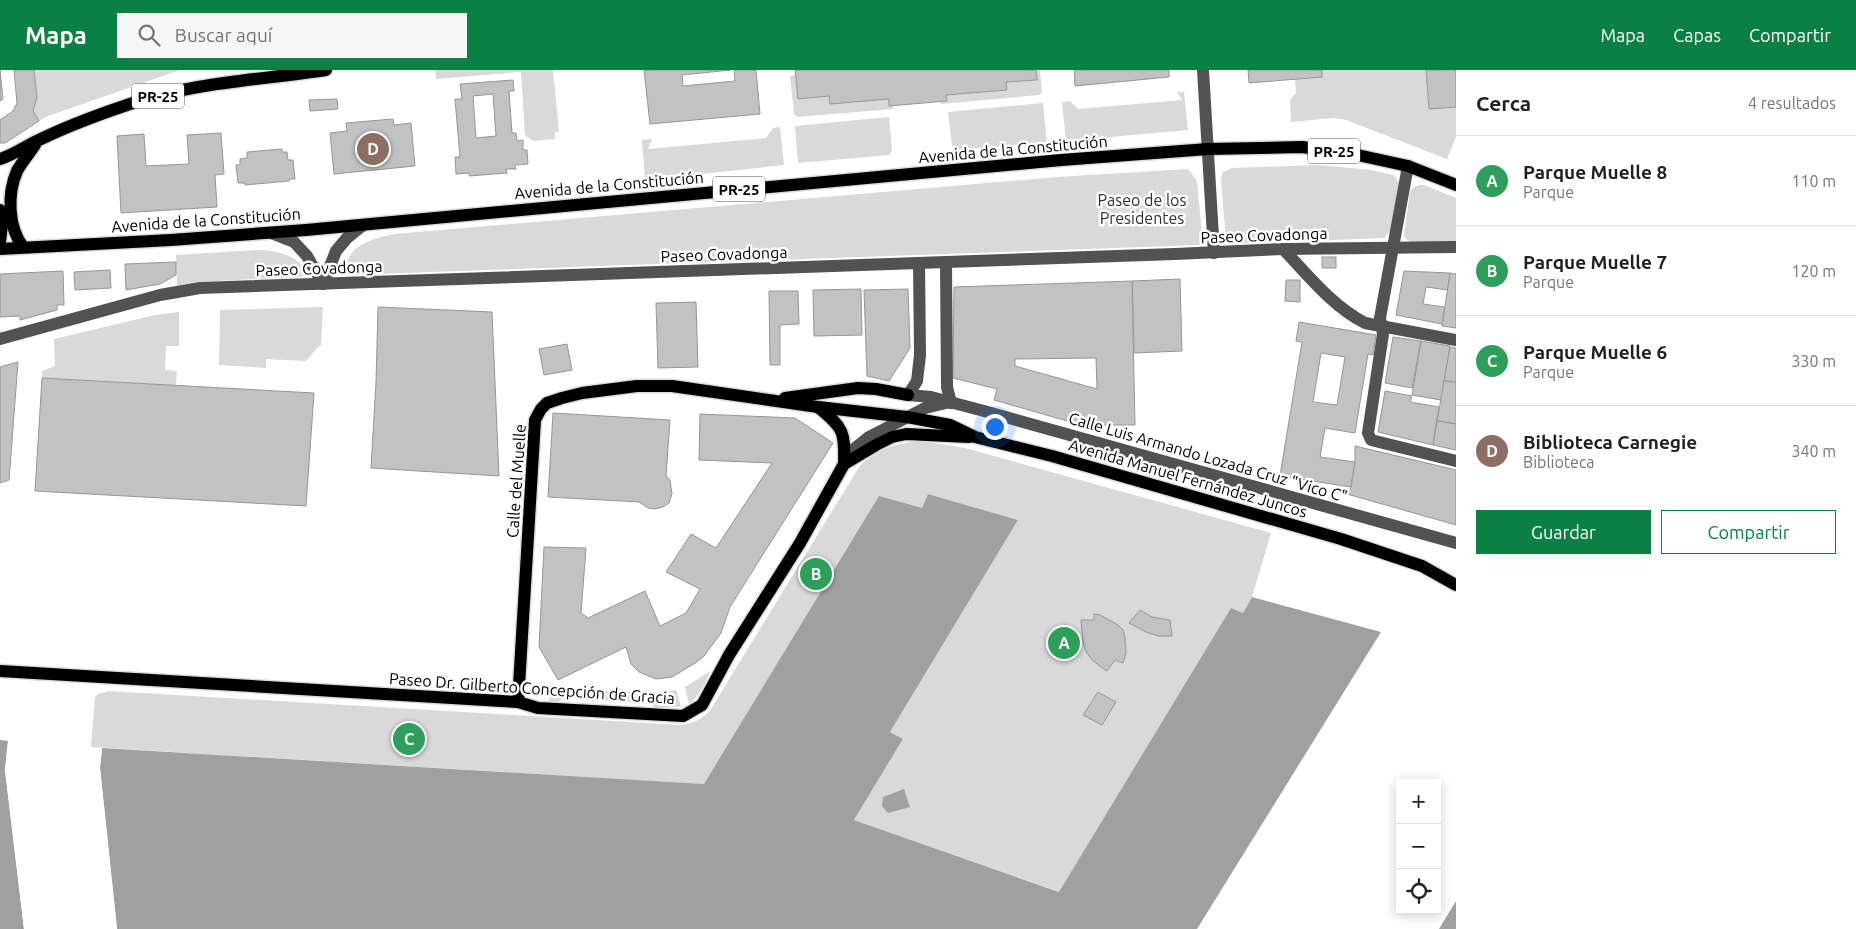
<!DOCTYPE html>
<html lang="es">
<meta charset="utf-8">
<style>
:root{--surface:#fff;--page:#f6f6f6;--text:#202124;--muted:#757577;--line:#e0e0e0;--accent:#0b8043}
body{margin:0;font-family:Ubuntu,sans-serif;background:var(--page);color:var(--text)}
.controls{position:absolute;right:15px;bottom:15px;display:grid;overflow:hidden;border-radius:0px;box-shadow:0 2px 12px #0003}
.controls button{width:45px;height:45px;display:grid;place-items:center;padding:0;border:0;border-bottom:1px solid var(--line);background:var(--surface);color:var(--text);font:25px sans-serif}
.you{position:absolute;left:994px;top:356px;width:18px;height:18px;margin:-12px;border:4px solid #fff;border-radius:50%;background:#1a73e8;box-shadow:0 0 0 8px #1a73e833}
.badge{display:grid;place-items:center;width:32px;height:32px;border-radius:50%;background:var(--accent);color:#fff;font-size:16px;font-weight:700}
.pin{position:absolute;translate:-50% -50%;border:2px solid #fff;box-shadow:0 1px 5px #0006}
.list{margin:0;padding:0;list-style:none}
h2{display:flex;justify-content:space-between;align-items:center;height:65px;margin:0;padding:0 20px;font-size:21px}
h2 small{font-size:16px;font-weight:400;color:var(--muted)}
.list li{display:grid;grid-template-columns:32px 1fr auto;gap:15px;align-items:center;box-sizing:border-box;height:90px;padding:0 20px;border-top:1px solid var(--line)}
.list b{display:block;font-size:19px;white-space:nowrap}
.list p{margin:0;font-size:16px;white-space:nowrap;color:var(--muted)}
.list em{font-size:16px;font-style:normal;color:var(--muted)}
.actions{display:flex;gap:10px;padding:15px 20px}
.actions a{flex:1;padding:11px 0;border:1px solid var(--accent);border-radius:0px;text-align:center;font-size:18px;color:var(--accent)}
.actions .main{background:var(--accent);color:#fff}
.icon{flex:none;width:28px;height:28px;fill:none;stroke:currentColor;stroke-width:2;stroke-linecap:round;stroke-linejoin:round}
.map{position:relative;flex:none;width:1456px;height:859px;overflow:hidden}
header{display:flex;align-items:center;gap:30px;box-sizing:border-box;height:70px;padding:0 25px;background:var(--accent);color:#fff}
header strong{font-size:24px}
nav{display:flex;gap:28px;margin-inline-start:auto;font-size:18px}
.search{width:350px;height:45px;background:var(--page);display:flex;align-items:center;gap:12px;box-sizing:border-box;padding:0 18px;border-radius:0px;color:var(--muted);font-size:19px}
main{display:flex}
aside{flex:1;background:var(--surface)}
.map>svg:first-child{display:block}
</style>
<header>
<strong>Mapa</strong>
<div class="search"><svg class="icon" aria-label="search" viewBox="0 0 24 24"><circle cx="10" cy="10" r="6"/><path d="M15 15l6 6"/></svg>Buscar aquí</div>
<nav><a>Mapa</a><a>Capas</a><a>Compartir</a></nav>
</header>
<main>
<div class="map">
<svg width="1456" height="859" viewBox="0 0 1456 859">
<rect width="100%" height="100%" fill="#fff"/>
<g fill="#d9d9d9">
<path d="M34,0H180L48,46L39,51L33,41L37,28Z"/>
<path d="M435,0H553L559,62H555V69L533,71L525,65L521,2L436,9Z"/>
<path d="M1036,0H1040L1042,22L1039,25L941,34V31H947L946,25L1007,20L1006,12L1037,10Z"/>
<path d="M1322,0H1426L1429,39L1456,37V67L1447,89L1346,50L1334,48L1291,52L1290,30L1296,23L1295,9L1322,7Z"/>
<path d="M795,5L798,29L829,26L830,34L889,29V36H893V39L797,47L794,44L790,6Z"/>
<path d="M1177,22H1184L1188,60L1066,71L1062,32L1070,31L1078,39L1182,30Z"/>
<path d="M1043,33L1047,72L957,80L952,76L948,42Z"/>
<path d="M889,47L892,81L889,85L798,93L795,56Z"/>
<path d="M780,57L784,95L645,110L642,70L652,69L648,79L766,68L773,58Z"/>
<path d="M1319,95L1371,100L1394,105L1399,113L1391,159L1385,168L1229,174L1226,171L1221,109L1223,102L1232,98Z"/>
<path d="M1188,99L1197,111L1203,173L1201,175L348,205L344,199C346,195 348,188 351,184C361,171 380,167 395,164L1057,107Z"/>
<path d="M1419,115H1424L1456,128V172L1413,173L1407,170L1404,166L1410,122L1414,117Z"/>
<path d="M258,180C273,180 304,186 306,205L301,207L195,212L177,216L176,185Z"/>
<path d="M323,237L321,275L317,278L306,291L266,289V298L219,295L220,240Z"/>
<path d="M179,242V276H166L165,300L177,301L176,316L42,308V301L55,296L54,269L155,245Z"/>
<path d="M921,371L965,378L1271,463L1252,527L1243,543L1231,538L1060,822L854,750L903,669L890,662L1018,450L928,424L923,438L738,660L704,714L91,677L95,627L98,624L109,621L682,655C694,653 703,649 711,639L859,397C876,379 897,373 921,371Z"/>
<path d="M710,601C705,614 700,625 689,634L685,617Z"/>
<path d="M550,618L659,623L676,620L681,637L656,638L651,633L565,628L558,632L549,631Z"/>
</g>
<g fill="#a0a0a0">
<path d="M928,424L1018,450L890,662L903,669L854,750L1059,822L1231,538L1243,543L1252,527L1381,562L1197,859H117L100,698L102,678L704,714L879,426L922,438Z"/>
<path d="M0,670L8,671L5,700L24,859H0Z"/>
<path d="M904,719L910,737L888,743L882,736L883,727Z"/>
<path d="M1456,831V859H1439Z"/>
</g>
<g fill="#fff">
<path d="M8,671H11L7,700L27,859H24L5,700Z"/>
<path d="M99,678H102L100,698L117,859H115L97,698Z"/>
</g>
<g fill="#c2c2c2" stroke="#969696" fill-rule="evenodd">
<path d="M0,0L3,29L0,31Z"/>
<path d="M14,0H34L37,28L33,41L39,51L5,73H0V50L13,41L17,33Z"/>
<path d="M644,0H731L682,5L683,16L735,11L734,0H756L760,44L650,54Z"/>
<path d="M795,0H1036L1037,10L1006,12L1007,20L946,25L947,31L889,36V29L830,34L829,26L798,29Z"/>
<path d="M1074,0H1169V7L1075,16Z"/>
<path d="M1248,0H1322V7L1249,13Z"/>
<path d="M1426,0H1456V37L1429,39Z"/>
<path d="M513,10L514,21H509L512,63H516L517,71L523,70V80H527L528,94L515,95L516,99H506L507,103L469,106V103L456,104L455,87H460L455,29H462L460,14ZM493,24L496,66L476,68L473,26Z"/>
<path d="M337,29L338,39L310,41L309,30Z"/>
<path d="M393,49L394,55L411,53L415,96L334,104L330,63L347,61L346,53Z"/>
<path d="M221,63L224,104L215,105L217,137L121,143L117,66L144,64L146,96L189,94L187,65Z"/>
<path d="M282,79V82H287L288,90H293L295,109H289V111L245,115V113H238L236,95H240V89L247,88V82Z"/>
<rect x="1322" y="187" width="14" height="11"/>
<path d="M176,192V205L160,214L126,220L125,194Z"/>
<path d="M110,200L111,218L75,220L74,202Z"/>
<path d="M63,201L64,235H57V240L20,250V246L0,247V204Z"/>
<path d="M1404,201L1450,203L1448,220L1426,217L1423,234L1445,237L1442,254L1396,245Z"/>
<path d="M1450,203L1456,204V258L1442,256Z"/>
<path d="M1180,209L1182,281L1134,283L1132,211Z"/>
<path d="M1286,210H1300V232L1285,231Z"/>
<path d="M1132,211L1135,355H1096L1095,359L994,330L997,319L953,308L954,217ZM1096,288L1097,319L1015,296V289Z"/>
<path d="M861,219L862,265L814,266L813,220Z"/>
<path d="M908,219L910,278L889,311L867,306L864,220Z"/>
<path d="M769,221H798L799,254L780,255V295H770Z"/>
<path d="M696,232L698,297L658,298L656,233Z"/>
<path d="M378,237L492,242L499,406L371,398L376,312Z"/>
<path d="M1299,252L1376,265L1373,285L1368,284L1355,363L1325,358L1320,387L1355,392L1351,417L1280,406L1302,272L1296,271ZM1321,283L1345,287L1337,335L1313,332Z"/>
<path d="M1393,267L1421,271L1412,318L1385,313Z"/>
<path d="M1421,271L1450,276L1441,330L1412,325Z"/>
<path d="M567,274L572,300L544,305L539,279Z"/>
<path d="M1450,277L1456,278V312L1444,311Z"/>
<path d="M18,292L9,410L0,413V297Z"/>
<path d="M42,308L314,323L306,436L35,421Z"/>
<path d="M1444,311L1456,312V354L1437,351Z"/>
<path d="M1385,321L1412,326L1410,332L1439,337L1433,375L1378,362Z"/>
<path d="M553,343L670,350L666,406L670,410L672,424L669,433L663,437L655,439L648,438L639,432L548,427Z"/>
<path d="M700,344L795,348L833,373L730,537L721,563L704,586L697,592L672,607L656,609L639,602L631,594L626,577L558,610L539,577L544,477L586,478L581,543L588,548L645,521L660,556L686,543L700,519L666,502L691,464L716,478L772,393L699,390Z"/>
<path d="M1437,351L1456,354V380L1433,375Z"/>
<path d="M1355,376L1456,400V455L1347,424L1351,417L1355,392Z"/>
<path d="M1140,540L1152,547L1170,550L1172,566H1158L1146,562L1129,553Z"/>
<path d="M1094,544L1100,545L1118,555L1123,560L1125,567L1126,583L1123,593L1115,590L1107,601L1093,591L1086,582L1083,572L1081,550H1094Z"/>
<path d="M1098,622L1116,632L1102,655L1083,645Z"/>
</g>
<g fill="none" stroke-linecap="round" stroke-linejoin="round">
<defs>
<g id="major">
<path d="M0,89C15,84 27,75 41,69C70,55 100,44 130,34C194,12 260,10 326,0"/>
<path d="M0,140L2,155L0,172"/>
<path d="M23,177C8,157 7,124 17,101C22,92 29,84 35,75"/>
<path d="M0,179L171,170L306,160L1061,90L1208,79L1302,77L1353,84L1408,96L1456,115"/>
<path d="M785,328L858,318L876,319L908,325"/>
<path d="M818,337C844,358 845,362 844,394"/>
<path d="M0,601L518,632L538,638L683,646L702,635L729,585L800,473L844,394L876,375L892,367L906,364L969,367"/>
<path d="M518,632L535,350L541,339L547,333L562,328L582,323L637,316H672L818,337L907,347L950,355L975,367L1052,386L1341,469L1422,496L1456,515"/>
</g>
</defs>
<use href="#major" stroke="#dbdbdb" stroke-width="15"/>
<g stroke="#525252" stroke-width="12">
<path d="M1203,0L1214,183"/>
<path d="M1408,96L1380,248L1383,264L1368,363L1371,370L1456,391"/>
<path d="M271,163L294,172L307,186L323,214"/>
<path d="M1283,179C1308,205 1332,236 1365,253L1456,270"/>
<path d="M946,192L947,317L951,333"/>
<path d="M919,193L920,285L917,311L908,325L931,327L984,341L1456,473"/>
<path d="M323,214L336,181L347,168L363,155"/>
<path d="M0,269L160,225L200,218L1175,184L1283,179L1456,177"/>
<path d="M844,394L849,383L869,367L925,338L946,333"/>
</g>
<use href="#major" stroke="#000" stroke-width="12"/>
</g>
<g text-anchor="middle" dominant-baseline="central" stroke-width="5" stroke-linejoin="round" paint-order="stroke">
<g fill="#fff" stroke="#4c4c4c" stroke-width="1">
<rect x="132" y="13.5" width="52" height="25" rx="4"/>
<rect x="1308" y="68.5" width="52" height="25" rx="4"/>
<rect x="713" y="106.5" width="52" height="25" rx="4"/>
</g>
<g font-size="15" font-weight="bold" fill="#000">
<text x="158" y="26">PR-25</text>
<text x="1334" y="81">PR-25</text>
<text x="739" y="119">PR-25</text>
</g>
<g font-size="16" fill="#000" stroke="#fff">
<text transform="translate(1013 79) rotate(-5)">Avenida de la Constitución</text>
<text transform="translate(609 115) rotate(-5)">Avenida de la Constitución</text>
<text transform="translate(206 150) rotate(-4)">Avenida de la Constitución</text>
<text transform="translate(1264 165) rotate(-2)">Paseo Covadonga</text>
<text transform="translate(724 184) rotate(-2)">Paseo Covadonga</text>
<text transform="translate(319 198) rotate(-2)">Paseo Covadonga</text>
<text transform="translate(1208 387) rotate(16)">Calle Luis Armando Lozada Cruz "Vico C"</text>
<text transform="translate(1188 408) rotate(16)">Avenida Manuel Fernández Juncos</text>
<text transform="translate(516 411) rotate(-86)">Calle del Muelle</text>
<text transform="translate(532 618) rotate(4)">Paseo Dr. Gilberto Concepción de Gracia</text>
</g>
<g font-size="16" fill="#303030" stroke="#fff">
<text x="1142" y="130">Paseo de los<tspan x="1142" dy="18">Presidentes</tspan></text>
</g>
</g>
</svg>
<div class="controls">
<button>+</button>
<button>−</button>
<button><svg class="icon" aria-label="locate" viewBox="0 0 24 24"><circle cx="12" cy="12" r="6"/><path d="M12 2v4M12 18v4M2 12h4M18 12h4"/></svg></button>
</div>
<div class="you"></div>
<div class="pin badge" style="left:1064px;top:573px;background:#2e9e5b">A</div>
<div class="pin badge" style="left:816px;top:504px;background:#2e9e5b">B</div>
<div class="pin badge" style="left:409px;top:669px;background:#2e9e5b">C</div>
<div class="pin badge" style="left:373px;top:79px;background:#8d6e63">D</div>
</div>
<aside>
<h2>Cerca<small>4 resultados</small></h2>
<ul class="list">
<li><span class="badge" style="background:#2e9e5b">A</span><div><b>Parque Muelle 8</b><p>Parque</p></div><em>110 m</em></li>
<li><span class="badge" style="background:#2e9e5b">B</span><div><b>Parque Muelle 7</b><p>Parque</p></div><em>120 m</em></li>
<li><span class="badge" style="background:#2e9e5b">C</span><div><b>Parque Muelle 6</b><p>Parque</p></div><em>330 m</em></li>
<li><span class="badge" style="background:#8d6e63">D</span><div><b>Biblioteca Carnegie</b><p>Biblioteca</p></div><em>340 m</em></li>
</ul>
<div class="actions"><a class="main">Guardar</a><a>Compartir</a></div>
</aside>
</main>
